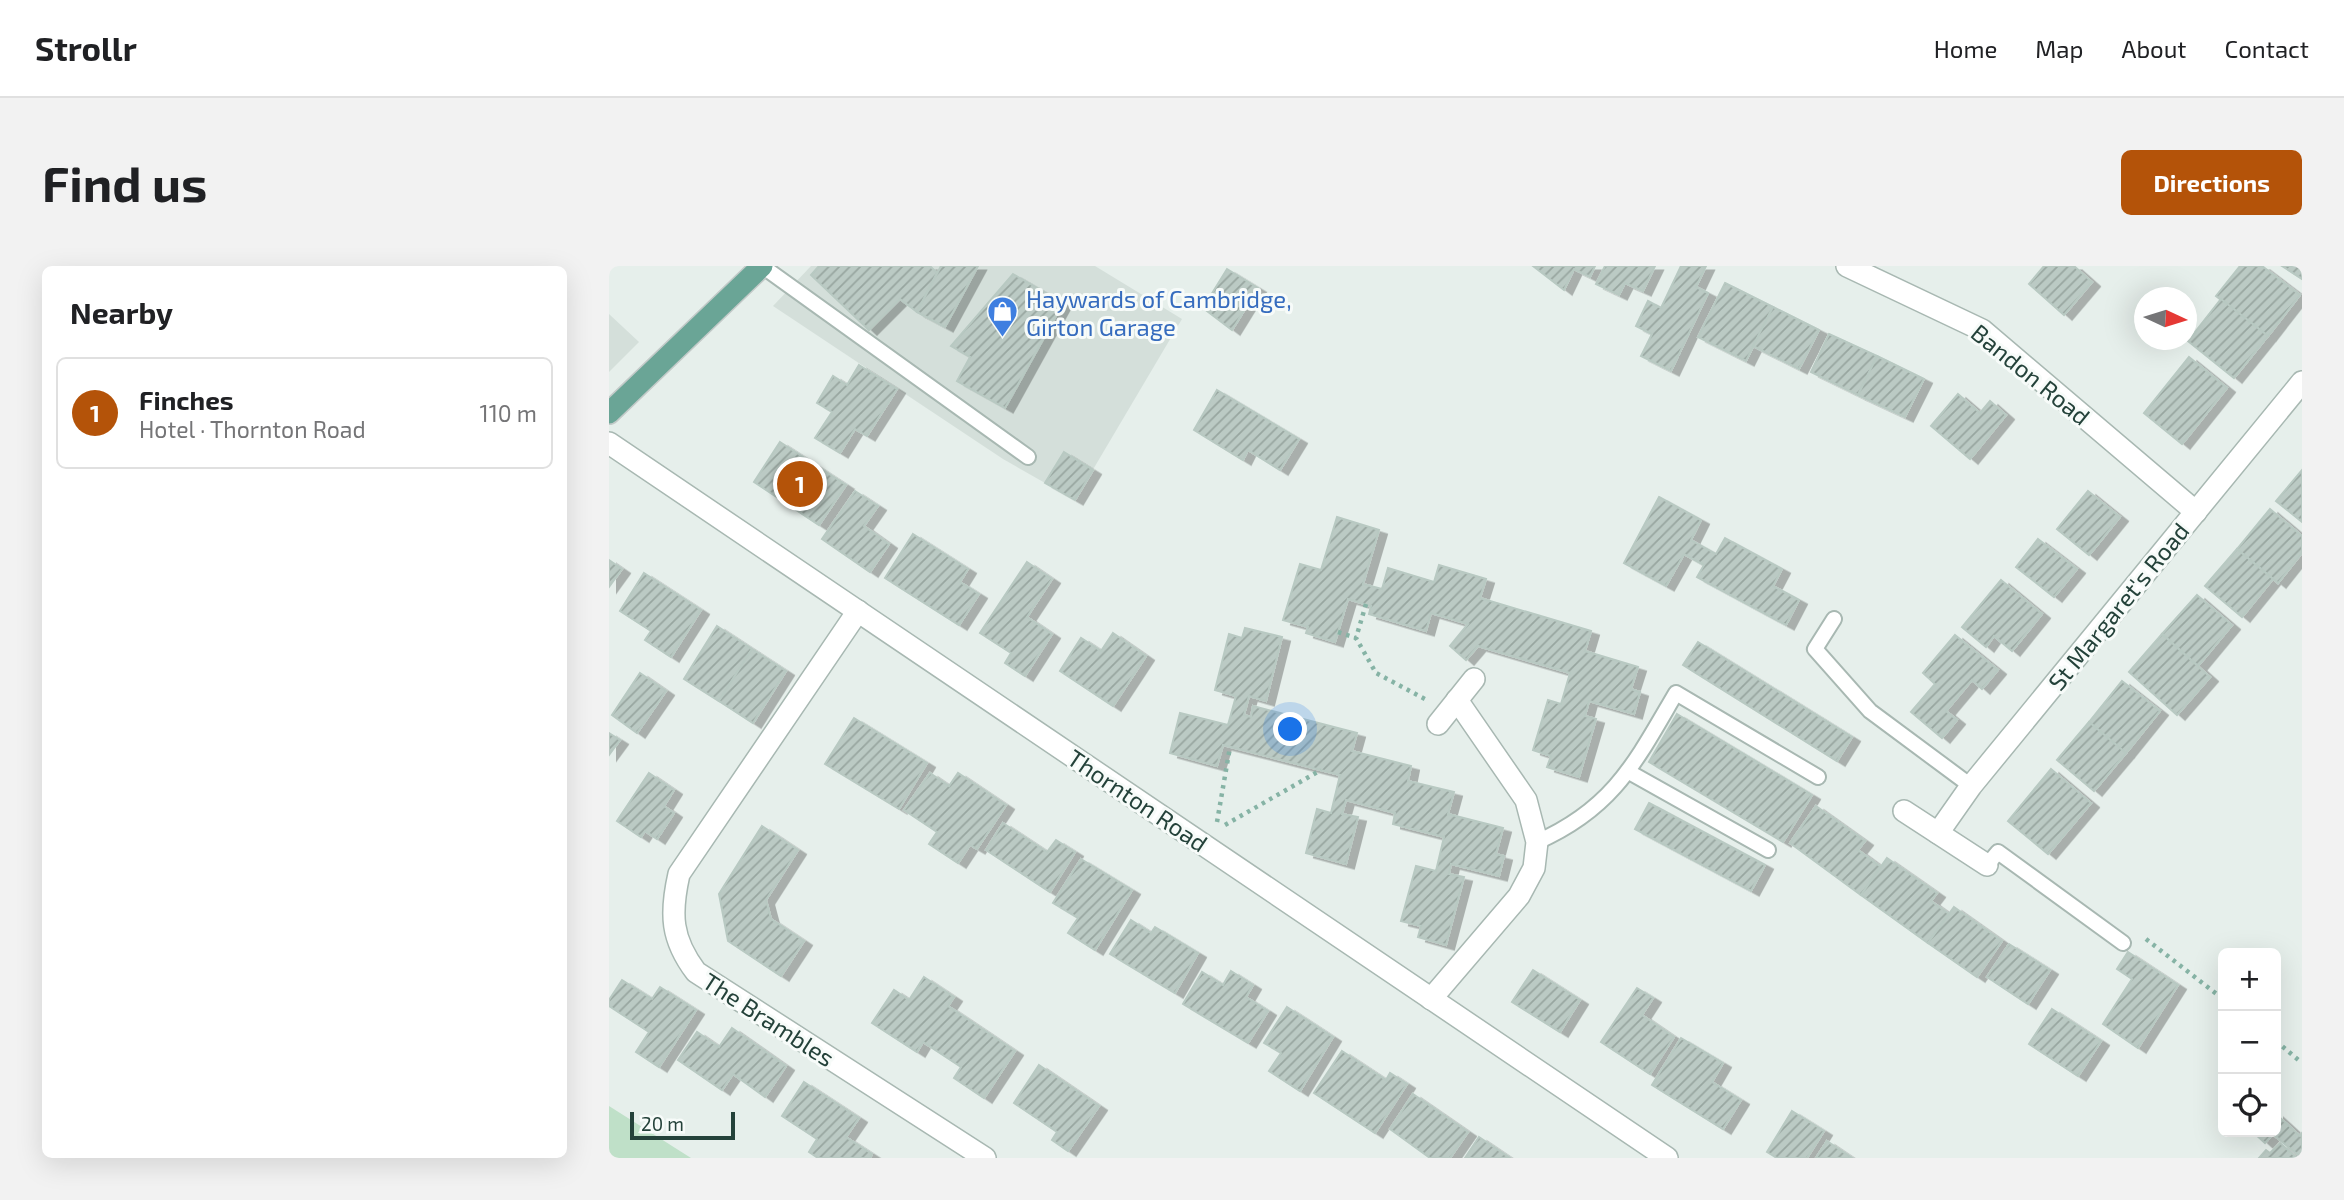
<!DOCTYPE html>
<meta charset="utf-8">
<style>
:root{--surface:#fff;--page:#f2f2f2;--text:#202124;--muted:#757577;--line:#e0e0e0;--accent:#b45309}
body{margin:0;font-family:"Exo 2",sans-serif;background:var(--page);color:var(--text)}
.controls{position:absolute;right:21px;bottom:21px;display:grid;overflow:hidden;border-radius:10px;box-shadow:0 7px 28px #0002}
.controls button{width:63px;height:63px;display:grid;place-items:center;padding:0;border:0;border-bottom:2px solid var(--line);background:var(--surface);color:var(--text);font:35px sans-serif}
.compass{position:absolute;left:1525px;top:21px;width:63px;height:63px;border-radius:50%;background:var(--surface);box-shadow:0 7px 28px #0002;rotate:94deg}
.scale{position:absolute;left:21px;bottom:18px;width:105px;box-sizing:border-box;padding-left:7px;border:4px solid #24423a;border-top:0;font-size:19px;line-height:24px;white-space:nowrap;color:#24423a;-webkit-text-stroke:5px #f7fbf9;paint-order:stroke}
.you{position:absolute;left:682px;top:464px;width:24px;height:24px;margin:-18px;border:5px solid #fff;border-radius:50%;background:#1a73e8;box-shadow:0 0 0 10px #1a73e833}
.badge{display:grid;place-items:center;width:46px;height:46px;border-radius:50%;background:var(--accent);color:#fff;font-size:23px;font-weight:700}
.pin{position:absolute;translate:-50% -50%;border:4px solid #fff;box-shadow:0 2px 7px #0006}
.list{margin:0;padding:0;list-style:none}
h2{display:flex;justify-content:space-between;align-items:center;height:91px;margin:0;padding:0 28px;font-size:30px}
h2 small{font-size:23px;font-weight:400;color:var(--muted)}
.list li{display:grid;grid-template-columns:46px 1fr auto;gap:21px;align-items:center;box-sizing:border-box;height:112px;margin:0 14px 14px;padding:0 14px;border:2px solid var(--line);border-radius:10px}
.list b{display:block;font-size:26px;white-space:nowrap}
.list p{margin:0;font-size:23px;white-space:nowrap;color:var(--muted)}
.list em{font-size:23px;font-style:normal;color:var(--muted)}
.icon{flex:none;width:38px;height:38px;fill:none;stroke:currentColor;stroke-width:2;stroke-linecap:round;stroke-linejoin:round}
.map{position:relative;flex:none;width:1693px;height:892px;overflow:hidden;border-radius:10px}
header{display:flex;align-items:center;gap:42px;box-sizing:border-box;height:98px;padding:0 35px;background:var(--surface);border-bottom:2px solid var(--line)}
header strong{font-size:33px}
nav{display:flex;gap:38px;margin-inline-start:auto;font-size:24px}
.intro{display:flex;align-items:center;justify-content:space-between;box-sizing:border-box;height:168px;padding:0 42px}
h1{margin:0;font-size:49px}
.button{padding:18px 32px;border-radius:10px;background:var(--accent);color:#fff;font-size:24px;font-weight:700}
main{display:flex;gap:42px;padding:0 42px}
aside{flex:1;background:var(--surface);border-radius:10px;box-shadow:0 7px 28px #0002}
.map>svg:first-child{display:block}
</style>
<header>
<strong>Strollr</strong>
<nav><a>Home</a><a>Map</a><a>About</a><a>Contact</a></nav>
</header>
<div class="intro"><h1>Find us</h1><a class="button">Directions</a></div>
<main>
<aside>
<h2>Nearby<small></small></h2>
<ul class="list">
<li><span class="badge">1</span><div><b>Finches</b><p>Hotel · Thornton Road</p></div><em>110 m</em></li>
</ul>
</aside>
<div class="map">
<svg width="1693" height="892" viewBox="0 0 1693 892">
<defs>
<pattern id="building-hatch" width="6" height="6" patternUnits="userSpaceOnUse" patternTransform="scale(1.75)"><rect width="6" height="6" fill="#bbcac4"/><path d="M-1 1l2-2M0 6l6-6M5 7l2-2" fill="none" stroke="#98a6a0"/></pattern>
<filter id="shadow"><feDropShadow dx="8" dy="4.5" stdDeviation="0" flood-color="#0004"/></filter>
</defs>
<rect width="100%" height="100%" fill="#e6efeb"/>
<g fill="#d4dfda">
<path d="M202,0H486L573,53L466,234L394,193L164,40Z"/>
<path d="M0,48L30,76L0,106Z"/>
</g>
<path fill="#bfe0c8" d="M0,840L82,892H0Z"/>
<g fill="url(#building-hatch)" stroke="#b8c9c2" stroke-width="2" filter="url(#shadow)">
<path d="M210,0H321L328,7L308,46L291,33L260,64L202,9Z"/>
<path d="M332,0H369L336,61L308,46Z"/>
<path d="M924,0H986L981,11L965,3L955,24Z"/>
<path d="M996,0H1046L1034,25L1016,17L1010,29L987,18Z"/>
<path d="M1072,0H1097L1087,21L1099,27L1062,105L1032,90L1043,68L1027,60L1039,35L1052,42Z"/>
<path d="M1435,0H1465L1483,16L1455,49L1420,18Z"/>
<path d="M1631,0H1653L1691,29L1659,70L1607,30Z"/>
<path d="M1673,0H1693V13Z"/>
<path d="M618,3L649,22L623,64L594,42Z"/>
<path d="M404,8L454,37L396,142L348,115L361,91L342,80Z"/>
<path d="M1116,17L1164,41L1137,95L1089,71Z"/>
<path d="M1612,33L1659,70L1625,112L1579,75Z"/>
<path d="M1164,41L1210,64L1190,103L1144,80Z"/>
<path d="M1220,68L1268,90L1249,129L1202,106Z"/>
<path d="M1268,90L1315,113L1296,151L1249,129Z"/>
<path d="M1580,91L1618,122L1573,178L1535,147Z"/>
<path d="M250,99L288,123L258,170L246,163L231,187L206,172L223,146L208,137L224,110L238,119Z"/>
<path d="M608,124L690,173L671,204L639,184L634,194L585,164Z"/>
<path d="M1349,128L1371,147L1381,135L1397,149L1361,193L1322,160Z"/>
<path d="M171,176L237,219L210,259L145,216Z"/>
<path d="M455,186L484,204L466,234L436,217Z"/>
<path d="M1693,204V256L1667,235Z"/>
<path d="M246,225L269,240L255,260L280,278L261,306L213,273Z"/>
<path d="M1479,225L1511,251L1480,289L1448,263Z"/>
<path d="M1050,231L1092,254L1082,274L1107,288L1116,272L1173,303L1164,320L1190,334L1177,359L1088,311L1095,299L1075,288L1057,320L1015,297Z"/>
<path d="M1661,243L1693,270V287L1669,317L1628,283Z"/>
<path d="M728,251L770,264L754,318L773,323L779,302L825,316L830,299L877,313L871,332L982,365L976,385L1029,401L1022,423L1031,426L1025,448L980,435L976,450L987,453L970,511L938,501L942,490L924,484L939,434L952,438L961,407L869,380L857,394L841,380L859,358L822,347L817,365L760,348L762,340L739,333L726,376L697,367L699,361L674,354L691,298L712,304Z"/>
<path d="M304,268L359,303L351,316L370,328L350,359L276,312Z"/>
<path d="M1429,273L1468,303L1445,331L1407,301Z"/>
<path d="M1628,283L1664,313L1633,351L1596,320Z"/>
<path d="M0,294L13,303L0,321Z"/>
<path d="M418,296L443,313L418,351L443,368L416,410L396,397L402,387L371,367Z"/>
<path d="M35,307L92,344L62,391L36,374L42,365L11,345Z"/>
<path d="M1392,314L1433,348L1403,385L1385,370L1377,381L1353,361Z"/>
<path d="M1588,329L1623,359L1589,400L1553,368Z"/>
<path d="M108,360L143,383L110,435L75,413Z"/>
<path d="M636,362L673,371L657,435L640,430L635,449L642,451L644,440L748,467L743,485L802,500L799,515L845,526L839,548L894,562L887,588L895,590L890,610L842,598L840,608L855,611L837,679L809,671L812,660L792,655L807,600L827,605L835,571L784,558L786,547L737,534L733,548L749,551L737,598L697,587L708,543L722,547L731,509L614,479L608,500L561,487L571,447L619,459L627,430L606,424L620,368L633,372Z"/>
<path d="M504,367L537,390L504,440L451,405L472,372L492,385Z"/>
<path d="M1553,368L1601,411L1568,449L1520,406Z"/>
<path d="M1346,369L1389,404L1373,423L1363,414L1337,445L1348,454L1333,472L1302,446L1326,418L1314,407Z"/>
<path d="M1089,376L1243,471L1228,495L1074,399Z"/>
<path d="M143,383L177,405L144,457L110,435Z"/>
<path d="M31,407L57,425L28,467L3,449Z"/>
<path d="M1513,415L1551,445L1517,487L1480,456Z"/>
<path d="M1068,448L1203,529L1174,576L1040,496Z"/>
<path d="M245,452L318,497L290,543L216,498Z"/>
<path d="M1480,456L1517,487L1485,525L1448,494Z"/>
<path d="M0,467L11,474L0,489Z"/>
<path d="M1442,503L1482,537L1439,588L1399,555Z"/>
<path d="M40,507L65,524L55,540L65,547L48,573L36,565L32,571L8,555Z"/>
<path d="M321,507L340,520L349,507L397,539L368,583L361,579L349,597L320,578L328,566L295,544Z"/>
<path d="M1040,537L1156,599L1142,625L1026,563Z"/>
<path d="M1207,540L1256,575L1249,584L1272,601L1252,629L1181,577Z"/>
<path d="M394,557L438,586L447,574L466,586L441,626L377,584Z"/>
<path d="M153,560L189,584L157,634L162,653L195,675L172,710L119,675L110,628Z"/>
<path d="M1278,592L1328,627L1322,635L1340,648L1319,677L1252,629Z"/>
<path d="M472,593L523,624L486,684L459,667L469,652L444,637Z"/>
<path d="M1345,641L1393,675L1368,711L1319,677Z"/>
<path d="M522,654L542,667L546,661L589,687L566,727L501,688Z"/>
<path d="M1400,678L1441,704L1419,738L1378,711Z"/>
<path d="M1519,686L1569,719L1529,782L1494,758L1523,713L1508,703Z"/>
<path d="M924,704L971,734L951,766L903,736Z"/>
<path d="M622,705L644,719L637,731L659,745L639,777L574,738L593,706L614,719Z"/>
<path d="M315,711L345,731L339,740L406,785L375,832L345,812L352,801L314,776L308,786L263,757L285,724L300,734Z"/>
<path d="M13,714L43,733L51,721L87,744L50,801L27,786L40,766L0,740V734Z"/>
<path d="M1028,722L1044,732L1033,749L1065,771L1041,808L992,776Z"/>
<path d="M678,741L724,771L691,825L660,805L672,787L655,777Z"/>
<path d="M1443,743L1492,775L1469,810L1420,778Z"/>
<path d="M123,762L177,800L156,831L124,808L113,824L69,794L88,766L110,781Z"/>
<path d="M1072,772L1114,797L1103,816L1132,834L1114,863L1043,819Z"/>
<path d="M733,785L777,814L781,807L798,818L766,867L705,827Z"/>
<path d="M430,799L490,840L459,885L443,874L448,866L405,837Z"/>
<path d="M195,816L250,852L237,871L263,888L261,892H209L200,886L208,873L173,850Z"/>
<path d="M804,828L859,866L841,892H821L781,863Z"/>
<path d="M1183,845L1215,865L1198,892H1168L1158,886Z"/>
<path d="M1667,848L1691,870L1693,867V892L1661,866H1667Z"/>
<path d="M1644,866H1661L1664,868L1656,877Z"/>
<path d="M870,871L901,892H856Z"/>
<path d="M1218,875L1243,892H1207Z"/>
<path d="M1671,877L1688,892H1650L1657,884L1661,887Z"/>
</g>
<g fill="none" stroke-linecap="round" stroke-linejoin="round">
<defs>
<g id="service">
<path d="M153,0L419,191"/>
<path d="M1225,353L1206,383L1261,445L1362,520"/>
<path d="M1020,506L1159,584"/>
<path d="M928,576C1005,542 1027,495 1067,427L1209,511"/>
<path d="M1378,599L1389,586L1514,677"/>
</g>
<g id="minor">
<path d="M1238,0L1373,64L1587,246"/>
<path d="M0,177L1058,892"/>
<path d="M249,345L70,608C61,648 62,673 87,706L376,892"/>
<path d="M829,458L865,413"/>
<path d="M1295,545L1378,599"/>
<path d="M1329,567L1362,520L1693,116"/>
<path d="M822,733L910,630L925,602L928,576L917,534L848,434"/>
</g>
<path id="primary" d="M0,147L153,0"/>
</defs>
<use href="#service" stroke="#a8b8b2" stroke-width="18"/>
<use href="#minor" stroke="#a8b8b2" stroke-width="24"/>
<use href="#primary" stroke="#c2cac8" stroke-width="24"/>
<g stroke="#86b3a5" stroke-width="4.5" stroke-dasharray="3.5 5" stroke-linecap="butt">
<path d="M757,338L747,372L767,407L816,433"/>
<path d="M729,366L747,372"/>
<path d="M608,556L621,481"/>
<path d="M616,559L712,504"/>
<path d="M1537,673L1614,733"/>
<path d="M1667,775L1693,797"/>
</g>
<use href="#service" stroke="#fff" stroke-width="14"/>
<use href="#minor" stroke="#fff" stroke-width="21"/>
<use href="#primary" stroke="#6aa596" stroke-width="21"/>
</g>
<defs>
<symbol id="shop-pin" viewBox="-11 -11 22 30"><path d="M0 17L-7.5 6A9.5 9.5 0 1 1 7.5 6Z" fill="#3f7fe0" stroke="#f7fbf9"/><path d="M-5-2.5h2.3a2.7 3.5 0 0 1 5.4 0H5L5.5 6h-11ZM-1.5-2.5h3a1.5 2.3 0 0 0-3 0Z" fill="#fff"/></symbol>
</defs>
<g fill-rule="evenodd">
<use href="#shop-pin" x="376" y="28" width="35" height="47"/>
</g>
<g text-anchor="middle" dominant-baseline="central" stroke-width="6" stroke-linejoin="round" paint-order="stroke">
<g font-size="24" fill="#366cbe" stroke="#f7fbf9" text-anchor="start">
<text x="417" y="32">Haywards of Cambridge,<tspan x="417" dy="28">Girton Garage</tspan></text>
</g>
<g font-size="24" fill="#24423a" stroke="#f7fbf9">
<text transform="translate(1422 108) rotate(39)">Bandon Road</text>
<text transform="translate(1509 340) rotate(-51)">St Margaret's Road</text>
<text transform="translate(529 534) rotate(34)">Thornton Road</text>
<text transform="translate(160 753) rotate(33)">The Brambles</text>
</g>
</g>
</svg>
<div class="controls">
<button>+</button>
<button>−</button>
<button><svg class="icon" aria-label="locate" viewBox="0 0 24 24"><circle cx="12" cy="12" r="6"/><path d="M12 2v4M12 18v4M2 12h4M18 12h4"/></svg></button>
</div>
<svg class="compass" viewBox="-18 -18 36 36"><path d="M0-13l5 13h-10z" fill="#e53935"/><path d="M0 13l5-13h-10z" fill="#757577"/></svg>
<div class="scale">20 m</div>
<div class="you"></div>
<div class="pin badge" style="left:191px;top:218px">1</div>
</div>
</main>
